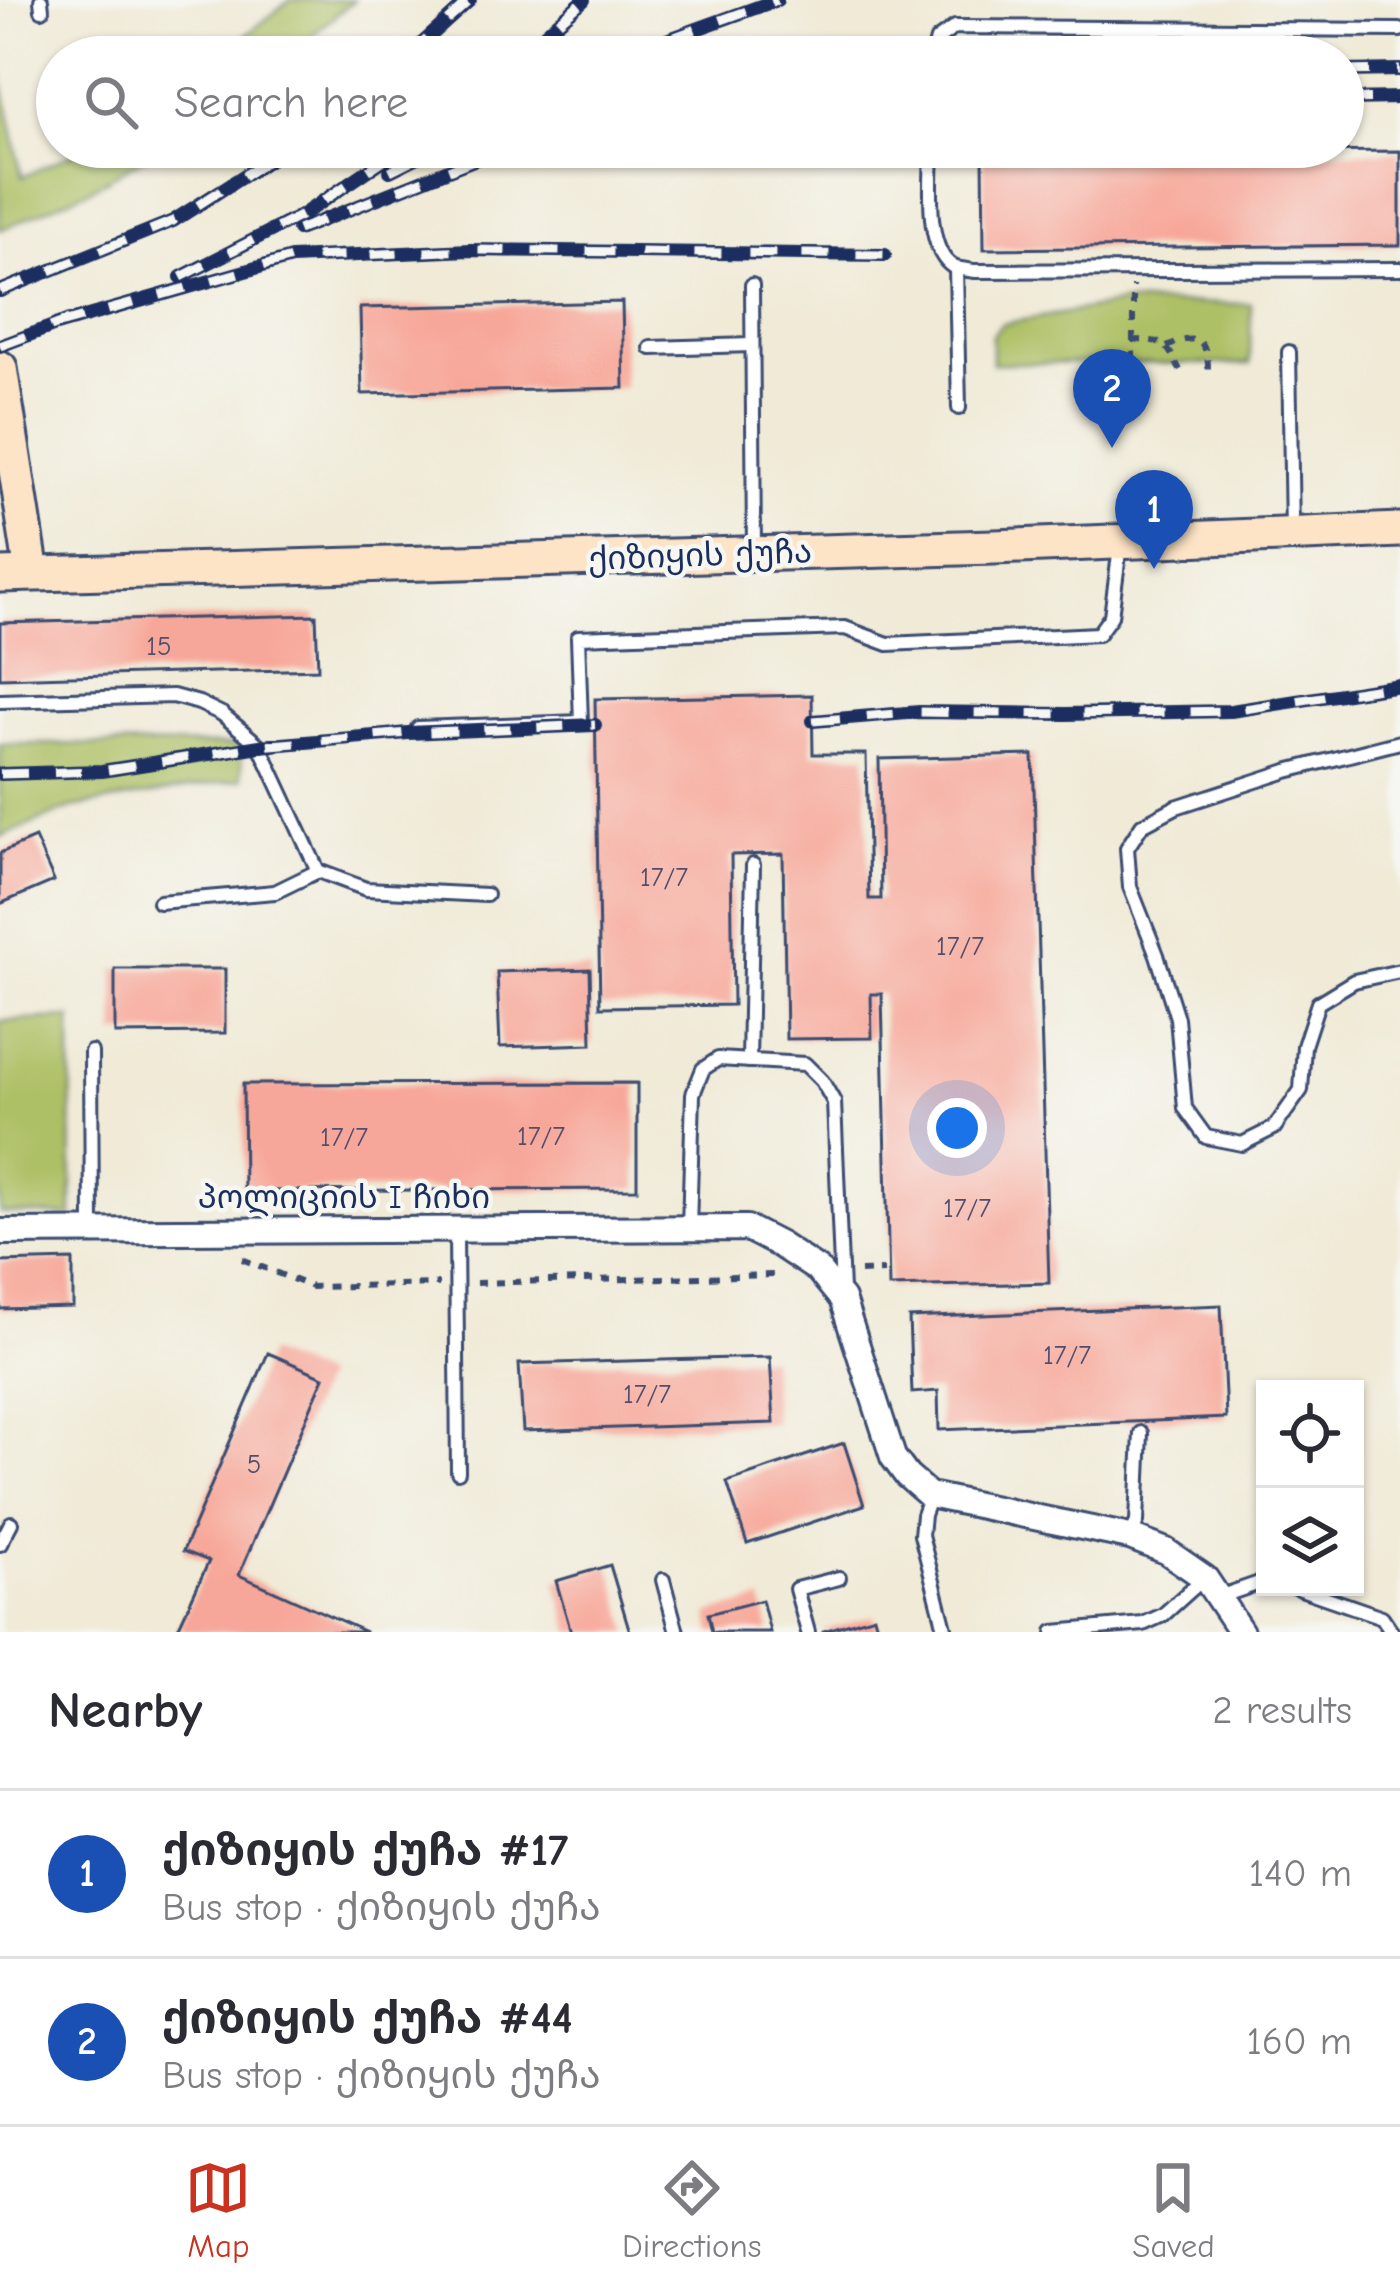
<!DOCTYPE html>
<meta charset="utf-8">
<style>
:root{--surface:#fff;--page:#f7f7f7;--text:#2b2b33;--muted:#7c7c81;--line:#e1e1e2;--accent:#c8321e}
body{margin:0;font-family:"Comic Neue","Noto Sans Georgian",sans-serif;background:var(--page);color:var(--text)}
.controls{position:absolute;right:36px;bottom:36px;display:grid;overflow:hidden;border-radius:0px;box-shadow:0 3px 9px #0004}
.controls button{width:108px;height:108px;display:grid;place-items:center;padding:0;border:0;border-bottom:3px solid var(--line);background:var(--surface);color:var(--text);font:60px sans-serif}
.you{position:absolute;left:957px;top:1128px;width:42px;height:42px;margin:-30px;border:9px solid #fff;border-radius:50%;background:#1a73e8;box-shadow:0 0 0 18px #1a73e833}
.badge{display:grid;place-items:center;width:78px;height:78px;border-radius:50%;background:var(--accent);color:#fff;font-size:39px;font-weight:700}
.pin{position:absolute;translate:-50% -99px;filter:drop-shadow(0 3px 6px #0008)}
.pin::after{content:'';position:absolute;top:63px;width:42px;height:36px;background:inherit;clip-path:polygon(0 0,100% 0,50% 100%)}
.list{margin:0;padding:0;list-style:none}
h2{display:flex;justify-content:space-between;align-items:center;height:156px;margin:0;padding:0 48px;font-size:51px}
h2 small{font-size:39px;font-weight:400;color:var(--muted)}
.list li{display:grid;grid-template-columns:78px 1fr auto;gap:36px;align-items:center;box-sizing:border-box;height:168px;padding:0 48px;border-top:3px solid var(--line)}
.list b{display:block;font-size:45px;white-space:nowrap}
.list p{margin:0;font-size:39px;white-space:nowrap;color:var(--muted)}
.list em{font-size:39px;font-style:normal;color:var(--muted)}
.icon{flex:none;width:66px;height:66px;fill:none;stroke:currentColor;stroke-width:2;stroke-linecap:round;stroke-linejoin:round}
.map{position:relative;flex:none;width:1400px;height:1632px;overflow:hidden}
.search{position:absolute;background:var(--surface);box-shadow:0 3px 9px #0004;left:36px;right:36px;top:36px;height:132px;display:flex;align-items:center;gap:30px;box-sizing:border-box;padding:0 42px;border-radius:66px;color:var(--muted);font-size:45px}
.sheet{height:492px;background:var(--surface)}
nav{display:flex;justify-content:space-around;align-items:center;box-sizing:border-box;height:168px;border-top:3px solid var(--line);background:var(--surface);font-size:33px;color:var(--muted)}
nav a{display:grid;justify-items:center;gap:6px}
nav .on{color:var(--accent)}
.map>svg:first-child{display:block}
</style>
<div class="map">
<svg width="1400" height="1632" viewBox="0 0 1400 1632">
<rect width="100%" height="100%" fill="#f6f6f2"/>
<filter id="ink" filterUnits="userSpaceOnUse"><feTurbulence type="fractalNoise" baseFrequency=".00833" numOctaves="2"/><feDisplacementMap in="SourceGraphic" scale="24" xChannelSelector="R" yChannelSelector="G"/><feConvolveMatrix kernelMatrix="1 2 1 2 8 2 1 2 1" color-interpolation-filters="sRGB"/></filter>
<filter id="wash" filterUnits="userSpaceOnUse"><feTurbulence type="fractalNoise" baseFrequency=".004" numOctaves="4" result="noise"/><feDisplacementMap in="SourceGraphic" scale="48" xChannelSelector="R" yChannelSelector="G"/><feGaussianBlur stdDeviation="2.7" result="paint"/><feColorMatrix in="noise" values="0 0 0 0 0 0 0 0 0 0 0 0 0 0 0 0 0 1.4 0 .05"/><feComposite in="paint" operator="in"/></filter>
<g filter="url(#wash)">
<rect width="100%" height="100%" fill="#f0ead6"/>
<g fill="#adc065" stroke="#647862" stroke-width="3">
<path d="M290,0H354L286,57H219Z"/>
<path d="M0,68L22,177L86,147H162L91,189L0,230Z"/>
<path d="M1123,303L1251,304L1250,364L992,363V335L1002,324Z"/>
<path d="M0,744L241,745L242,779L71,808L0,837Z"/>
<path d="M71,1018L72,1216L0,1213V1021Z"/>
</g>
<g id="blocks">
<g fill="#f7a799">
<path d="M1400,151V245L984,249L983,155Z"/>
<path d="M622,302L624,388L362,394L360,308Z"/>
<path d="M316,615L318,669L0,678V623Z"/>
<path d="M812,695L813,754H866L869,899H881L879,759L1033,755L1049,1283L889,1287L882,994H871L872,1038L786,1039L783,854L731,855L733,1005L600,1007L595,699Z"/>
<path d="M35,838L54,881L0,904V853Z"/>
<path d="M115,969H225V1033L115,1034Z"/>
<path d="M590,969L592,1044L500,1047L497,972Z"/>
<path d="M637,1083V1189L244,1191L243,1084Z"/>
<path d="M73,1260V1307L0,1309V1262Z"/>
<path d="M1221,1305L1226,1418L939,1430L938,1391L912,1393L909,1318Z"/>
<path d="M268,1353L324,1377L239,1575L366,1632H188L178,1628L209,1561L183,1551Z"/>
<path d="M770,1357L774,1423L523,1431L519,1364Z"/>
<path d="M844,1443L864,1505L747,1544L727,1482Z"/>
<path d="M610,1565L630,1632H571L556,1581Z"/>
<path d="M762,1600L770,1632H712L708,1614Z"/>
<path d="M874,1616L879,1632H823V1631Z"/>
</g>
</g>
</g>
<g filter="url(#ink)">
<use href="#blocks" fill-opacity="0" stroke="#3b4b70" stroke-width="3"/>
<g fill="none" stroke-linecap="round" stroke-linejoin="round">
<defs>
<g id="lane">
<path d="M41,0L42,10"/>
<path d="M932,57L937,40L955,27L1400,30"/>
<path d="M932,147C932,178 923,251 955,268C956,268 973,271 975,271L1400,269"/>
<path d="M956,268L959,408"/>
<path d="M752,285L754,552"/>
<path d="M651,348L752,345"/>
<path d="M1289,352L1292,533"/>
<path d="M0,701L173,696L199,703L222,714L260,746L318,871L366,889L486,895"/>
<path d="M418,728L581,722L578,637L845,628L888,644L1098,634L1111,616L1120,547"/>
<path d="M1400,742L1287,771L1176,807L1142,825L1127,848L1130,887L1157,955L1177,1018L1185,1108L1206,1137L1242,1144L1274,1128L1301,1090L1304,1046L1318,1003L1354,981L1400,971"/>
<path d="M159,902L275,892L318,871"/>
<path d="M91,1052L92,1231"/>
<path d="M749,1061L753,865"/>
<path d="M689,1228L693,1094L703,1069L718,1059L805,1064L822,1081L834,1102L842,1291"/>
<path d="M456,1231L458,1472"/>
<path d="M930,1496L923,1515L921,1535L946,1632"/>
<path d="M1130,1537L1137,1522L1141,1433"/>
<path d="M0,1544L11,1523"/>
<path d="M663,1580L677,1632"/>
<path d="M1295,1587L1382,1617L1392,1632"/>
<path d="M1219,1597L1265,1581"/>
<path d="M808,1632L796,1589L839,1578"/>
<path d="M1054,1632L1143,1624L1163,1615L1204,1578"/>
</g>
<path id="street" d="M0,1232L747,1228L780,1245L818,1270L842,1299L893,1457L907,1476L929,1495L1130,1537L1166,1551L1205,1578L1241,1632"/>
<g id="secondary">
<path d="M0,368L32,573"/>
<path d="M0,575L994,547L1400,530"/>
</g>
</defs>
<use href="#lane" stroke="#3b4b70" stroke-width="18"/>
<use href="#street" stroke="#3b4b70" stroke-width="30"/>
<use href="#secondary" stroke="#3b4b70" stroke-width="39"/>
<g stroke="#3b4b70" stroke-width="6" stroke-dasharray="9 9" stroke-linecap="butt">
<path d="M1133,340C1167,341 1164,341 1180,370"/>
<path d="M1167,347C1193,334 1208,336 1208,369"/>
<path d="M1133,360V286"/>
<path d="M242,1259L312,1287L439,1284"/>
<path d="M860,1272L884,1271"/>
<path d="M476,1283L775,1275"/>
</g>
<use href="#lane" stroke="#fff" stroke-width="12"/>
<use href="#street" stroke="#fff" stroke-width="24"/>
<use href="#secondary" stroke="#fee4c6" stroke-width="33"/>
<defs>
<g id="rail">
<path d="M407,57L470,0"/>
<path d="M518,57L584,0"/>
<path d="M619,57L777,0"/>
<path d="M1343,71L1400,70"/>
<path d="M1343,99L1400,98"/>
<path d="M390,171L438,147"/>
<path d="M298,230L506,147"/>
<path d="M181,277L302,215L403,147"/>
<path d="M0,291L173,221L289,147"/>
<path d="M56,325L291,258L470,250L885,255"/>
<path d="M0,346L69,320"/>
<path d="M813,721L919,712L1066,714L1231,711L1400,685"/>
<path d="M0,774L102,771L260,746L408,733L595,725"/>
</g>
</defs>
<use href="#rail" stroke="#1b2f5e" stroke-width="14"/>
<use href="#rail" stroke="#f6f6f2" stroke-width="9" stroke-dasharray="27" stroke-linecap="butt"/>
</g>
</g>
<g text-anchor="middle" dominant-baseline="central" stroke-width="9" stroke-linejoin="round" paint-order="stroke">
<g font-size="27" fill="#524d6d">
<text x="159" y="646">15</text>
<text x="664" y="877">17/7</text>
<text x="960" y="946">17/7</text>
<text x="541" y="1136">17/7</text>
<text x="344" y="1137">17/7</text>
<text x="967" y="1208">17/7</text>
<text x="1067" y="1355">17/7</text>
<text x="647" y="1394">17/7</text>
<text x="254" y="1464">5</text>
</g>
<g font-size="33" fill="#1b2f5e" stroke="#f6f6f2">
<text transform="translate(700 555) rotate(-2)">ქიზიყის ქუჩა</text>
<text x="344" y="1197">პოლიციის I ჩიხი</text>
</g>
</g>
</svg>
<div class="controls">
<button><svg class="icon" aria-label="locate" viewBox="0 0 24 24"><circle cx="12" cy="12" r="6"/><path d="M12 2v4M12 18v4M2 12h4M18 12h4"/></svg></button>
<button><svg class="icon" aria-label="layers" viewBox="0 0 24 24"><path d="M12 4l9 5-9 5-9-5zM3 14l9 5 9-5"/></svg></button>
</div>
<div class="you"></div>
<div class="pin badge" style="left:1154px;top:569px;background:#1a4fb4">1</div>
<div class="pin badge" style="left:1112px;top:448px;background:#1a4fb4">2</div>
<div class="search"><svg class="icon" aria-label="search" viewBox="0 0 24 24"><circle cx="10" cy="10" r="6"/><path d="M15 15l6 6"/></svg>Search here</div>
</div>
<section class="sheet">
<h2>Nearby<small>2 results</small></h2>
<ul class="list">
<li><span class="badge" style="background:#1a4fb4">1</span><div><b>ქიზიყის ქუჩა #17</b><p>Bus stop · ქიზიყის ქუჩა</p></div><em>140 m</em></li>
<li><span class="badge" style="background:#1a4fb4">2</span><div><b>ქიზიყის ქუჩა #44</b><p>Bus stop · ქიზიყის ქუჩა</p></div><em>160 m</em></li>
</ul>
</section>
<nav>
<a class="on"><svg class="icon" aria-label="map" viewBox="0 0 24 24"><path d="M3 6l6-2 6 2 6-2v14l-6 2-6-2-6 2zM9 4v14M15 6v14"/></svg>Map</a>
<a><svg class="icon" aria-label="directions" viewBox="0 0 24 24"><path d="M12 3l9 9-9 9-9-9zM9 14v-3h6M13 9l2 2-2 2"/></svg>Directions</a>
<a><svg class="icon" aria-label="saved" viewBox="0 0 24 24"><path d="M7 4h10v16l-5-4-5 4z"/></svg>Saved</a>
</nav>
